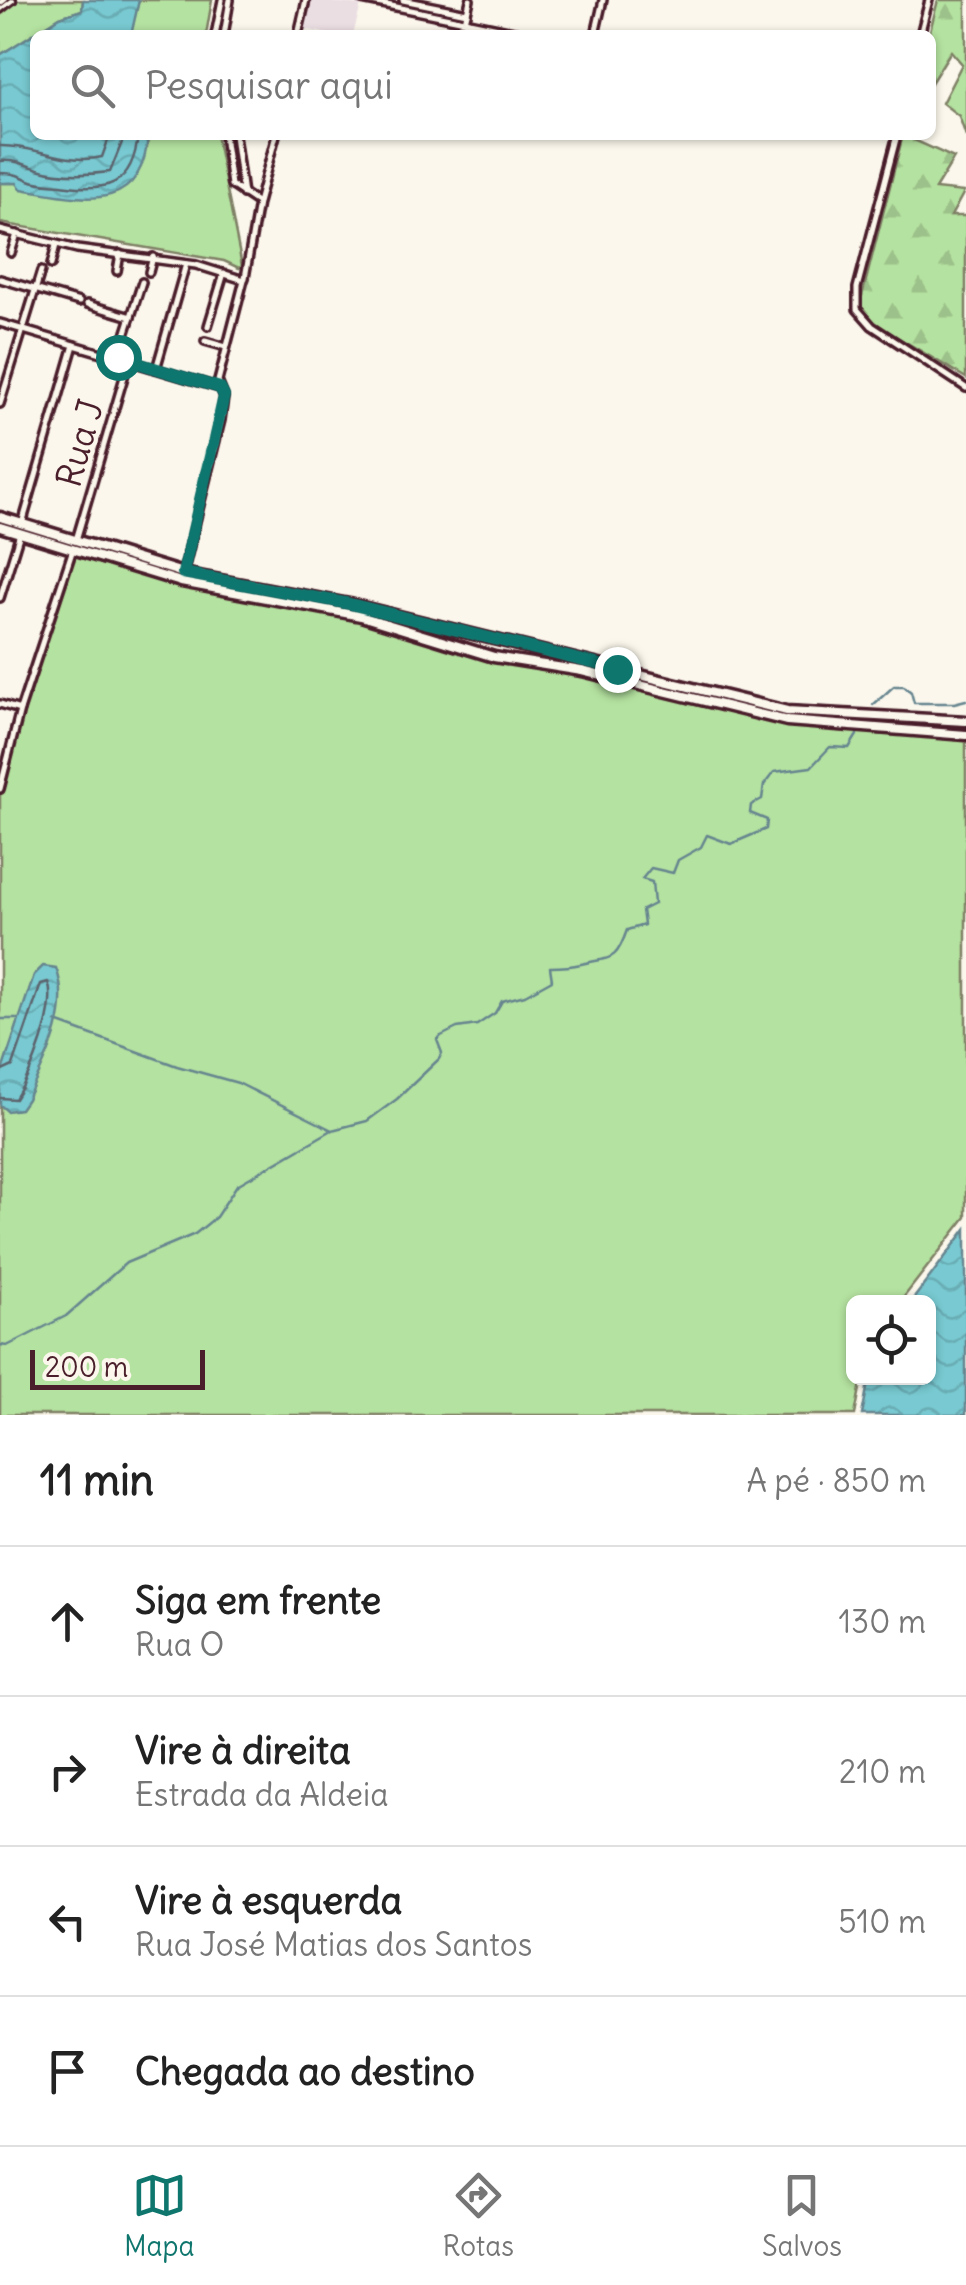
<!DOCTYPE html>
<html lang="pt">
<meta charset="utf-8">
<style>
:root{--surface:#fff;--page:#f6f6f6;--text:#222;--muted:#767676;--line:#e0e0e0;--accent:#0f766e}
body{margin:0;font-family:Delius,sans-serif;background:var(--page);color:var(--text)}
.controls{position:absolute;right:30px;bottom:30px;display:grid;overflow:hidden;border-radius:15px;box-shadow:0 2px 8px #0004}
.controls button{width:90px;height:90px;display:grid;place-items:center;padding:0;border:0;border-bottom:2px solid var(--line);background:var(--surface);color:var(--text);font:50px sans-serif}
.scale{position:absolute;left:30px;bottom:25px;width:175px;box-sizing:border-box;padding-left:10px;border:5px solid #4a1f2b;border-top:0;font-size:28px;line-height:35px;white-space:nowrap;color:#4a1f2b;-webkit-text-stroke:8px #fbf7ec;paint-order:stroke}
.stop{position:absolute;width:30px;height:30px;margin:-22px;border:8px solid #0f766e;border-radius:50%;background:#fff}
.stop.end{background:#0f766e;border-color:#fff;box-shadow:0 2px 10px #0008}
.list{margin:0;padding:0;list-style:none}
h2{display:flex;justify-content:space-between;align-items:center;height:130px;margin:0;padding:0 40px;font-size:42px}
h2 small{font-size:32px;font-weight:400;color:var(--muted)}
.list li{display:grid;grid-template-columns:65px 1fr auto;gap:30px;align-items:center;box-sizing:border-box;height:150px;padding:0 40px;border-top:2px solid var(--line)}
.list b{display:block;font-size:38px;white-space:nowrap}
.list p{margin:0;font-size:32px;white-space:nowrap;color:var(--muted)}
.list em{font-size:32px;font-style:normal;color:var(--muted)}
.icon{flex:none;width:55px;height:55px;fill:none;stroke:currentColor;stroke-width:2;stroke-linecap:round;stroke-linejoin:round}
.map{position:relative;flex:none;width:966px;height:1415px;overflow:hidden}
.search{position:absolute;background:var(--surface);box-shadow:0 2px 8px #0004;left:30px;right:30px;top:30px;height:110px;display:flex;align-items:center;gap:25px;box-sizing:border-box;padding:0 35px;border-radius:15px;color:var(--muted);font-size:38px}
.sheet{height:730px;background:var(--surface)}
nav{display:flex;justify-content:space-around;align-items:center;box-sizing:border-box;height:140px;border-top:2px solid var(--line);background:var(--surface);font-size:28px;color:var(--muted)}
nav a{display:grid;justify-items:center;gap:5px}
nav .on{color:var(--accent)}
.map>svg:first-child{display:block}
</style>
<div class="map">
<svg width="966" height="1415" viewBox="0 0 966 1415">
<defs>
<pattern id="forest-firs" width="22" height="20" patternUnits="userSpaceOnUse" patternTransform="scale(2.5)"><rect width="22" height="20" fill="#b4e2a0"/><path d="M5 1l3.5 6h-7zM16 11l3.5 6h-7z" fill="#9cc18a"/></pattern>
<pattern id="water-waves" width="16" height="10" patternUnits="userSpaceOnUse" patternTransform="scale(2.5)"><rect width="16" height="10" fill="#78c9d1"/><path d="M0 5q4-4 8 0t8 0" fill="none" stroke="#69acb4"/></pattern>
</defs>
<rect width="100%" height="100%" fill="#fbf7ec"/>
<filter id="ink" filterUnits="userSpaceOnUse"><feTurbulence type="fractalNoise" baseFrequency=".01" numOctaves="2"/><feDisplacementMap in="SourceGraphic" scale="20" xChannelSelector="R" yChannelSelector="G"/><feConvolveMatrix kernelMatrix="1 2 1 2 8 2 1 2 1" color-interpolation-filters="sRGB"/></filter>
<g filter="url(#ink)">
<path fill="#ebdee3" d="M311,0L361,5L353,35H333L305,29Z"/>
<g fill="#b4e2a0" stroke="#7f8066" stroke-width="2.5">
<path d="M13,0H83L82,10L60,17L0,55V10Z"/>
<path d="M139,0H212L206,35H130Z"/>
<path d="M148,135H216L242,266L239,268L224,261L0,223V183H17L147,148Z"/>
<path d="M73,549L181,582L328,609L468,650L582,671L787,721L966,735V1217L900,1302H854V1378H862L855,1415H0V789L20,710Z"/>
</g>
<g fill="url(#forest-firs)" stroke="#7f8066" stroke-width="2.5">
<path d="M938,0H966V136L959,116L942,103L962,64L951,51L931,83L929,35Z"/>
<path d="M903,135H915L914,140L954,158L935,189L964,192L951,216H966V378L869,320L860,304Z"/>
</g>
<g fill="url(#water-waves)" stroke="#66858f" stroke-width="2.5">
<path d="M83,0H139L132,31L130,35H35V135H148C142,218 79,198 21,189L17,183H0V55L60,17L82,10Z"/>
<path d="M43,966L56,968C73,1011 45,1061 27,1099L20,1109L7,1111L0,1105V1077L34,975Z"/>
<path d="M966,1229V1415H862L869,1378H928V1302H911Z"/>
</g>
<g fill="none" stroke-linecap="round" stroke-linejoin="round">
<g stroke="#5c636d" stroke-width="2.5">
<path d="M0,146C35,145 65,165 102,157L110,135"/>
<path d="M0,161C16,160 24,164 38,169C61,176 86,175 110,172L125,135"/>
<path d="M0,173C14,173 18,175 29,180C38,184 51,184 61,185C106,192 133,187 138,135"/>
<path d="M0,1072L13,1066L41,984L48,982C58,1008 31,1075 15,1099L0,1098"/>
</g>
<g stroke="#66858f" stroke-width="2.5">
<path d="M873,705L894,686H904L911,692L914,703H954L966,700"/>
<path d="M0,1019H18"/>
<path d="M56,1022L177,1066L238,1083L332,1130"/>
<path d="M0,1345L7,1346L66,1316L126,1263L195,1234L216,1217L237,1185L332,1130L367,1121L397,1099L439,1059L442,1053L437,1040L441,1036L457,1028L477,1025L495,1013L502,1001L525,995L552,980L550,967C562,967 569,967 581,964C612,957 616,962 627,930L644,925L642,910L654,904L652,882L642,879L651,868L673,873L678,860L701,847L707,835L731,844L766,829L767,820L750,813L751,805L762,799L764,785L774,772L811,767L830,747L849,748L857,735"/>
</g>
<defs>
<path id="pedestrian" d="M0,10L13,0"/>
<g id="minor">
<path d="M362,0L533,35"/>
<path d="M403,0L467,13"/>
<path d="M0,3L4,0"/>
<path d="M465,22L470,0"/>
<path d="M215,35L222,0"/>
<path d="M224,35L230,0"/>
<path d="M298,35L306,0"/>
<path d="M595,35L603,0"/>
<path d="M920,35L929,0"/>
<path d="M224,135L231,185L258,203"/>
<path d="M235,135L243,194"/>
<path d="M897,135L857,288V309L872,326L966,388"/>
<path d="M0,230L77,249L196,265L244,280L218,381L224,397L221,420L181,582"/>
<path d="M11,253L17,234"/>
<path d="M51,265L56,245"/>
<path d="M117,271L120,254"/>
<path d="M149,272L153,257"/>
<path d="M245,278L258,203L276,135"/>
<path d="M0,279L79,302"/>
<path d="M87,304L131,317"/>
<path d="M0,323L220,388"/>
<path d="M208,326L224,273"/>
<path d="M205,341L226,347"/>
<path d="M118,357L142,282"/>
<path d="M156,369L186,264"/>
<path d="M0,404L41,271"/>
<path d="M22,524L74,345"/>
<path d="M76,540L129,360"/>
<path d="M0,598L20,533"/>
<path d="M0,704L20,710"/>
<path d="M0,789L20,710L73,549"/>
</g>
<g id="secondary">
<path d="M0,517L183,573L350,604L787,711L966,721"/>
<path d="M0,527L181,582L361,616L494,657L582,671L787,721L966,735"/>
</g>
</defs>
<use href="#pedestrian" stroke="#4a1f2b" stroke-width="11"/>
<use href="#minor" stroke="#4a1f2b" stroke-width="12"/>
<use href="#secondary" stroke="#4a1f2b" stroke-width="15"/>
<use href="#pedestrian" stroke="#fbf7ec" stroke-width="4"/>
<use href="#minor" stroke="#fbf7ec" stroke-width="5"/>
<use href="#secondary" stroke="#fbf7ec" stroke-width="8"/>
</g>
</g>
<g fill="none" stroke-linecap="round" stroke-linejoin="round" filter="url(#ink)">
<path stroke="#0f766e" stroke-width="12" d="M118,357L220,388L224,396L183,573L350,604L617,669"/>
</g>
<g text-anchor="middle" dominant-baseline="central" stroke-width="8" stroke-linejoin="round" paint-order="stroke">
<g font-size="35" fill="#4a1f2b" stroke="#fbf7ec">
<text transform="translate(79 443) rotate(-74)">Rua J</text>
</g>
</g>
</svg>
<div class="controls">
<button><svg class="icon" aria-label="locate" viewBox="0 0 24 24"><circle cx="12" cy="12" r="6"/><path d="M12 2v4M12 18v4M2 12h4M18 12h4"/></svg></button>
</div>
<div class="scale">200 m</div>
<div class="stop" style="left:118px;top:357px"></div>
<div class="stop end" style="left:617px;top:669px"></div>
<div class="search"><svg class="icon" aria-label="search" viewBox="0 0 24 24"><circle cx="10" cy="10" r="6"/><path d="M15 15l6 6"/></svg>Pesquisar aqui</div>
</div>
<section class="sheet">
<h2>11 min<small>A pé · 850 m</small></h2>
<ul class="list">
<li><svg class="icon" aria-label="ahead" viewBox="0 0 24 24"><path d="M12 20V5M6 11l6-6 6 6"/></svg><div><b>Siga em frente</b><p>Rua O</p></div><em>130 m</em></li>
<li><svg class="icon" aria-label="right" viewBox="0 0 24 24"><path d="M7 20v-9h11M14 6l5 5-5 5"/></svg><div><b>Vire à direita</b><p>Estrada da Aldeia</p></div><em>210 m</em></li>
<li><svg class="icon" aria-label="left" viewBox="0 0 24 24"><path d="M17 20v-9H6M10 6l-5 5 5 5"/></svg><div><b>Vire à esquerda</b><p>Rua José Matias dos Santos</p></div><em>510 m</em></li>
<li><svg class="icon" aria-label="arrive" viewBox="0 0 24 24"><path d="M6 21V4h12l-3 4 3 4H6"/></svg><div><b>Chegada ao destino</b></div></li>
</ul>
</section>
<nav>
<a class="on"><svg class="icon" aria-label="map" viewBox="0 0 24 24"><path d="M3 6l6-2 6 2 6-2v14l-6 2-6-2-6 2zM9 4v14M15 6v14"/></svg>Mapa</a>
<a><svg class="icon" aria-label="directions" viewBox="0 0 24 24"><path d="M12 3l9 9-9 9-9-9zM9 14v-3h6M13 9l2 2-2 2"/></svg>Rotas</a>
<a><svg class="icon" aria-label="saved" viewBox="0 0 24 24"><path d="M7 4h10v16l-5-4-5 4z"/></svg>Salvos</a>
</nav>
